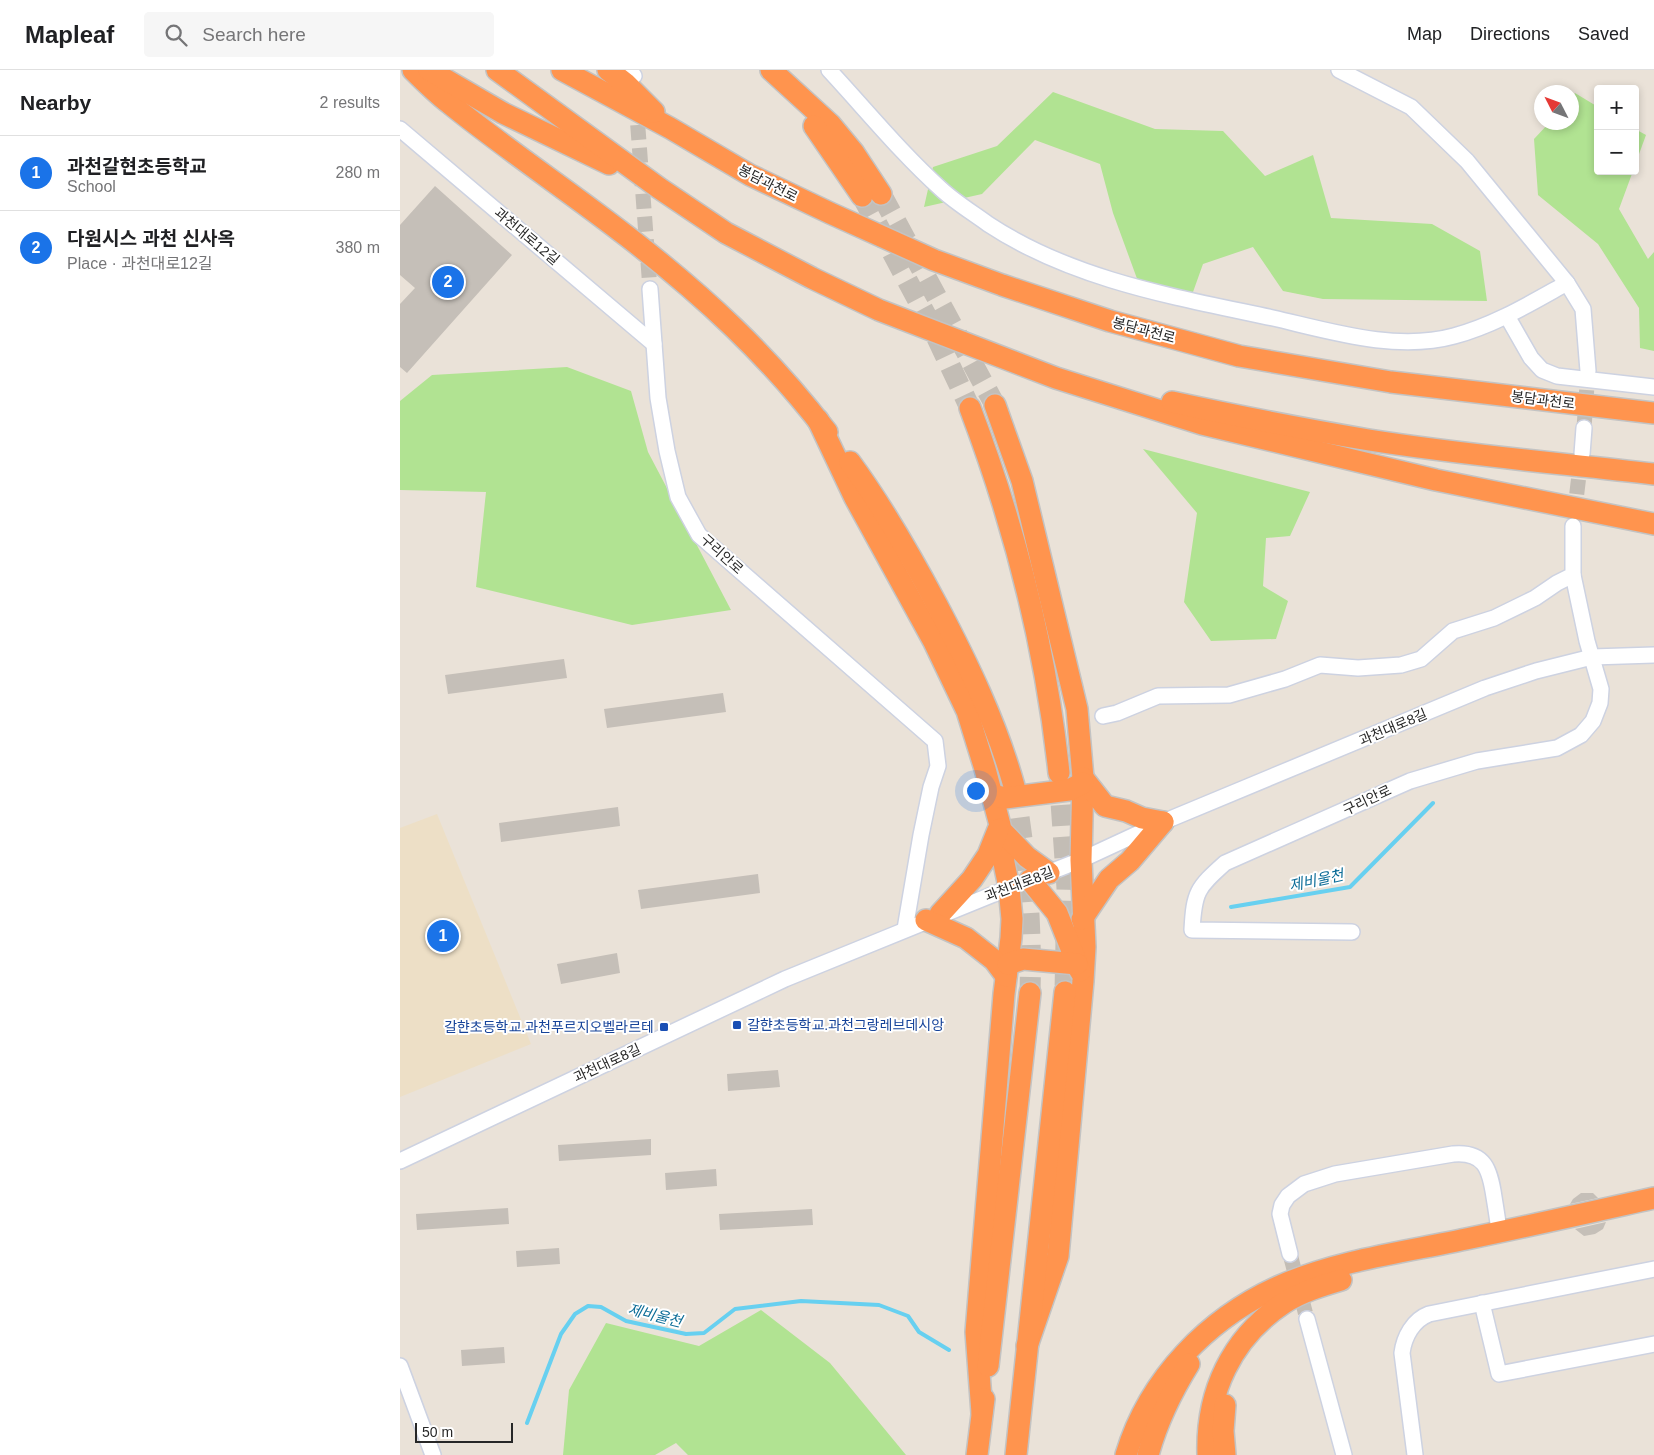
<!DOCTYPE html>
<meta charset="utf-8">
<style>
:root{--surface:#fff;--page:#f6f6f6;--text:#202124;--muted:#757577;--line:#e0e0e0;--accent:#1a73e8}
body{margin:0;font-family:Arial,"Noto Sans KR",sans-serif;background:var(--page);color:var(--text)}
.controls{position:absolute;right:15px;top:15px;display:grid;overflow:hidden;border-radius:5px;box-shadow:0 2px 8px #0003}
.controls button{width:45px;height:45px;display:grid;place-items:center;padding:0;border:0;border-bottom:1px solid var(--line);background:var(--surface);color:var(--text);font:25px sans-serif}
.compass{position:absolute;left:1134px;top:15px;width:45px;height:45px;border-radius:50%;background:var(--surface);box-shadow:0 2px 8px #0003;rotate:312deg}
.scale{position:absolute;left:15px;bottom:12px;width:98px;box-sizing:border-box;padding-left:5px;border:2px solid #272727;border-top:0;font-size:14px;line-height:18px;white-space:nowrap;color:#272727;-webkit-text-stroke:4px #fff;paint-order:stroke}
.you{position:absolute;left:575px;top:720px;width:18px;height:18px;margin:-12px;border:4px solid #fff;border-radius:50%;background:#1a73e8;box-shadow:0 0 0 8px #1a73e833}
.badge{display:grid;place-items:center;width:32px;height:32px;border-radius:50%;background:var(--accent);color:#fff;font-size:16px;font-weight:700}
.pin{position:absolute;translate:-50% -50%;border:2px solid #fff;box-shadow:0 1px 5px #0006}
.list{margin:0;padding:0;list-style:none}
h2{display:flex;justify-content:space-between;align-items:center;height:65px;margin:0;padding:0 20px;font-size:21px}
h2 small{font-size:16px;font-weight:400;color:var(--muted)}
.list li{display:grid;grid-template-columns:32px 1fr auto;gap:15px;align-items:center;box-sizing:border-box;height:75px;padding:0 20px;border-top:1px solid var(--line)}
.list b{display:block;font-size:19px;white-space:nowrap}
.list p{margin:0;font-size:16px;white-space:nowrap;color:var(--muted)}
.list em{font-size:16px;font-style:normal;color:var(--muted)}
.icon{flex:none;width:28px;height:28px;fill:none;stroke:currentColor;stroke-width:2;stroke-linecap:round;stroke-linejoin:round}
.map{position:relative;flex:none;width:1254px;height:1385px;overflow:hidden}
header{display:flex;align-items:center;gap:30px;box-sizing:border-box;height:70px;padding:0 25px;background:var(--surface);border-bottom:1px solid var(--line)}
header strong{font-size:24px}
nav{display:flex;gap:28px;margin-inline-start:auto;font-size:18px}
.search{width:350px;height:45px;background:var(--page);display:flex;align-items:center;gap:12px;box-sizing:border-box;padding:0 18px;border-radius:5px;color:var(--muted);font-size:19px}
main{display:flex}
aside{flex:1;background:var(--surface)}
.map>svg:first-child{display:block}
</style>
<header>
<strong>Mapleaf</strong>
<div class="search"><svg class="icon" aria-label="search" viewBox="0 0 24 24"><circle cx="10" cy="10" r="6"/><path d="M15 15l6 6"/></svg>Search here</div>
<nav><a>Map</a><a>Directions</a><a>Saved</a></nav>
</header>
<main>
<aside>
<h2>Nearby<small>2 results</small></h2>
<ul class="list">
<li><span class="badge">1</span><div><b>과천갈현초등학교</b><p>School</p></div><em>280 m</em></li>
<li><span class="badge">2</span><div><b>다원시스 과천 신사옥</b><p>Place · 과천대로12길</p></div><em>380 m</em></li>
</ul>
</aside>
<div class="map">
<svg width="1254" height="1385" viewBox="0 0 1254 1385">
<rect width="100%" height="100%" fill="#eae2d8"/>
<path fill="#eddfc6" d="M37,744L131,974L0,1027V758Z"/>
<g fill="#b1e392">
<path d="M653,22L755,59L823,61L865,106L913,85L931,148L1032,154L1080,181L1087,231L923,229L883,221L853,177L803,194L793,222L743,225L713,143L700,94L635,70L582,124L524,137L533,97L597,76Z"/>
<path d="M1175,23L1198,37V101H1233L1219,139L1248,189L1254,182V281L1240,278L1239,238L1198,174L1138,125L1134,69L1149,53L1172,52V27Z"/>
<path d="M1235,59L1246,65L1235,95Z"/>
<path d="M167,297L231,321L248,382L331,540L232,555L76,517L86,422L0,420V331L32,305Z"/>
<path d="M743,379L910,422L890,466L866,468L863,516L888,531L876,569L811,571L784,532L797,443Z"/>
<path d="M361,1240L430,1293L506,1385H288L276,1373L255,1385H163L169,1320L206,1253L299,1276Z"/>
</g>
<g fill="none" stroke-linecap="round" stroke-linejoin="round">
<g stroke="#67d0f0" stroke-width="4">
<path d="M831,837L950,817L1033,733"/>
<path d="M127,1353L161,1264L175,1244L188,1236L201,1237L226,1251L286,1264L304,1263L335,1239L401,1231L479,1235L508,1246L519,1262L549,1280"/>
</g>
</g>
<g fill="#c5bfb8">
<path d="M35,116L112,185L7,303L0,297V234L15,218L0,205V155Z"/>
<path d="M164,589L167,608L48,624L45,605Z"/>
<path d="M323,623L326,642L207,658L204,639Z"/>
<path d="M218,737L220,756L101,772L99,753Z"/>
<path d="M358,804L360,823L241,839L238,820Z"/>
<path d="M217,883L220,903L161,914L157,894Z"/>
<path d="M378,1000L380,1017L328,1021L327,1004Z"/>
<path d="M251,1069V1085L159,1091L158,1075Z"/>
<path d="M316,1099L317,1116L266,1120L265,1103Z"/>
<path d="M1181,1123H1193L1198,1128L1170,1134L1173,1129Z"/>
<path d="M108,1138L109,1154L17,1160L16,1144Z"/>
<path d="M412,1139L413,1155L320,1160L319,1144Z"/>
<path d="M1206,1152L1203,1159L1195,1164L1184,1166L1175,1159Z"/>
<path d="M159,1178L160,1194L117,1197L116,1181Z"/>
<path d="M104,1277L105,1293L62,1296L61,1280Z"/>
</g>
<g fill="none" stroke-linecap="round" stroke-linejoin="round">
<g stroke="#c3bdb5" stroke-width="15" stroke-dasharray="15 8" stroke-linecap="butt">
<path d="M236,32L250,219"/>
<path d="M1184,358L1188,301"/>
<path d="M1174,447L1181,388"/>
<path d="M890,1184L907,1249"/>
</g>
<g stroke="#c3bdb5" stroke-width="21" stroke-dasharray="21 11" stroke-linecap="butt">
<path d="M481,124L595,335"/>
<path d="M462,126L529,251L570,338"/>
<path d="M659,703L667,818L665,922"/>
<path d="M614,716C626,785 632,853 630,923"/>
</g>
<defs>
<g id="minor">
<path d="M230,0L234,6"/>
<path d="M429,0C466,40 501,83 541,119C555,132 573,143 588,154C673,210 775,227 873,248C930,261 996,282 1054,266C1095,255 1131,233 1167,213"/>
<path d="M939,0L1011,37L1067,91L1167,213L1183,239L1188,301"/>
<path d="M0,59L254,274"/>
<path d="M250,219L258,328L267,381L278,427L299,465L535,671L538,696L531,717L521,765L505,859"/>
<path d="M1107,246L1131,288L1142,300L1157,306L1254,317"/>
<path d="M1182,384L1184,358"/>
<path d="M703,646L717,643L758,626L829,625L885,609L920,595L958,598L1001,595L1021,589L1053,561L1094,548L1135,528L1157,513L1173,505V456"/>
<path d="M640,806L681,790L763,752L1085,618L1136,601L1192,587L1254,585"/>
<path d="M952,862L792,860C794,822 797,818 825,793L1010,711L1077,691L1157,678L1181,665L1193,651L1200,633L1201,619L1187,571L1173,505"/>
<path d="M0,1091L385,909L616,815"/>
<path d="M890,1184L880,1144L882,1135L888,1126L904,1114L935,1104L1053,1084C1085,1081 1090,1100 1094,1127C1096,1139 1098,1151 1099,1162"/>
<path d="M1082,1233L1099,1304L1254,1274"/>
<path d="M907,1249L944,1385"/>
<path d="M0,1296L33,1385"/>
<path d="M1015,1385L1002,1283C1004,1267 1013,1250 1029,1244L1254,1199"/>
</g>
<g id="highway">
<path d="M13,0C24,11 36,23 49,33C107,80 169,121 228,167C304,226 368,285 427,362"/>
<path d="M29,0L103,43L209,94"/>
<path d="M97,0L259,118L326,163L412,208L479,240L656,308L802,354L1036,410L1254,454"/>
<path d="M162,0L270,58L350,105L430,143L534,190L602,215L710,251L839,286L991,312L1254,343"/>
<path d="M208,0L225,13L254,42"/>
<path d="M371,0L430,54L454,83L481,124"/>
<path d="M414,56L462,126"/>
<path d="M772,332C837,346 903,359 969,370C1063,385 1159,393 1254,404"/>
<path d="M595,335L622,411L677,639L683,708L681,790L685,877L683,911L658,1186L627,1276"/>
<path d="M570,338C614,454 646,580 659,703"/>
<path d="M418,350L455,428L534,572L567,641L585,699L600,755L604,793L609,817L612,849L611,868L604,924L576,1262L582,1343"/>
<path d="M450,392C483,437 511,486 537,535C568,594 596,652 614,716"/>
<path d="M683,708L705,736L726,741L742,748L763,752"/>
<path d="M597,726L605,728L669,720L683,713"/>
<path d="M600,759L627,787L649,803"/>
<path d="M630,810L657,843L680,901"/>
<path d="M540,844L572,809L588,785L598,760"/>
<path d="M682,849L709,809L730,791L763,752"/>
<path d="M526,850L566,868L594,890L606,906"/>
<path d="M608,894L623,889L677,894"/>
<path d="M588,1296L630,923"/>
<path d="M577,1385L584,1329"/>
<path d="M616,1385L665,922"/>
<path d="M726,1385C749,1308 809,1247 882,1215C940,1190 1005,1182 1066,1169C1129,1156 1191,1142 1254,1128"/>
<path d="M748,1385C757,1352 771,1323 789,1294"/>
<path d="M808,1385C806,1323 831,1268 884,1233C901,1222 921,1216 941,1210"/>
<path d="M825,1385L823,1361L825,1335"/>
</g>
</defs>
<use href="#minor" stroke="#cdd2e1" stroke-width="18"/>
<use href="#highway" stroke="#c3c3c3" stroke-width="24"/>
<use href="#minor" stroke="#fff" stroke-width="15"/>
<use href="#highway" stroke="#ff944e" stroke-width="21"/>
</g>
<g fill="#1a4fb4" stroke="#fff" stroke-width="2">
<rect x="332" y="950" width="10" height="10" rx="2.5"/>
<rect x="259" y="952" width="10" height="10" rx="2.5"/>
</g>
<g text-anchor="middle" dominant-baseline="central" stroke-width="4" stroke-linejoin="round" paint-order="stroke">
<g font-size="14" fill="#272727" stroke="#fff">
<text transform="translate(368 113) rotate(27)">봉담과천로</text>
<text transform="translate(127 166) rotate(40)">과천대로12길</text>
<text transform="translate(744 260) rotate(15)">봉담과천로</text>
<text transform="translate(1143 330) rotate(7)">봉담과천로</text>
<text transform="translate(322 484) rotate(42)">구리안로</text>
<text transform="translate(993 657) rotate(-23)">과천대로8길</text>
<text transform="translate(967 730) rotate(-25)">구리안로</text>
<text transform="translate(619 814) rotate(-21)">과천대로8길</text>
<text transform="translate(207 993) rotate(-25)">과천대로8길</text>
</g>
<g font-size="14" fill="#164399" stroke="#fff" text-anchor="start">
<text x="347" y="955">갈햔초등학교.과천그랑레브데시앙</text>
<text x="254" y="957" text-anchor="end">갈햔초등학교.과천푸르지오벨라르테</text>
</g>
<g font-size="15" font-style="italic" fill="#0b6c97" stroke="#fff">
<text transform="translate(916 810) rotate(-12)">제비울천</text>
<text transform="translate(255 1245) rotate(14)">제비울천</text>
</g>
</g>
</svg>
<div class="controls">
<button>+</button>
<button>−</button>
</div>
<svg class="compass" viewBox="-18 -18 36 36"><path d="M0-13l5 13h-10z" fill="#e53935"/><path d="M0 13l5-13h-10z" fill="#757577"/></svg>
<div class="scale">50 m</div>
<div class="you"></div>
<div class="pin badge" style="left:43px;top:866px">1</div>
<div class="pin badge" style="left:48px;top:212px">2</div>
</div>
</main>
